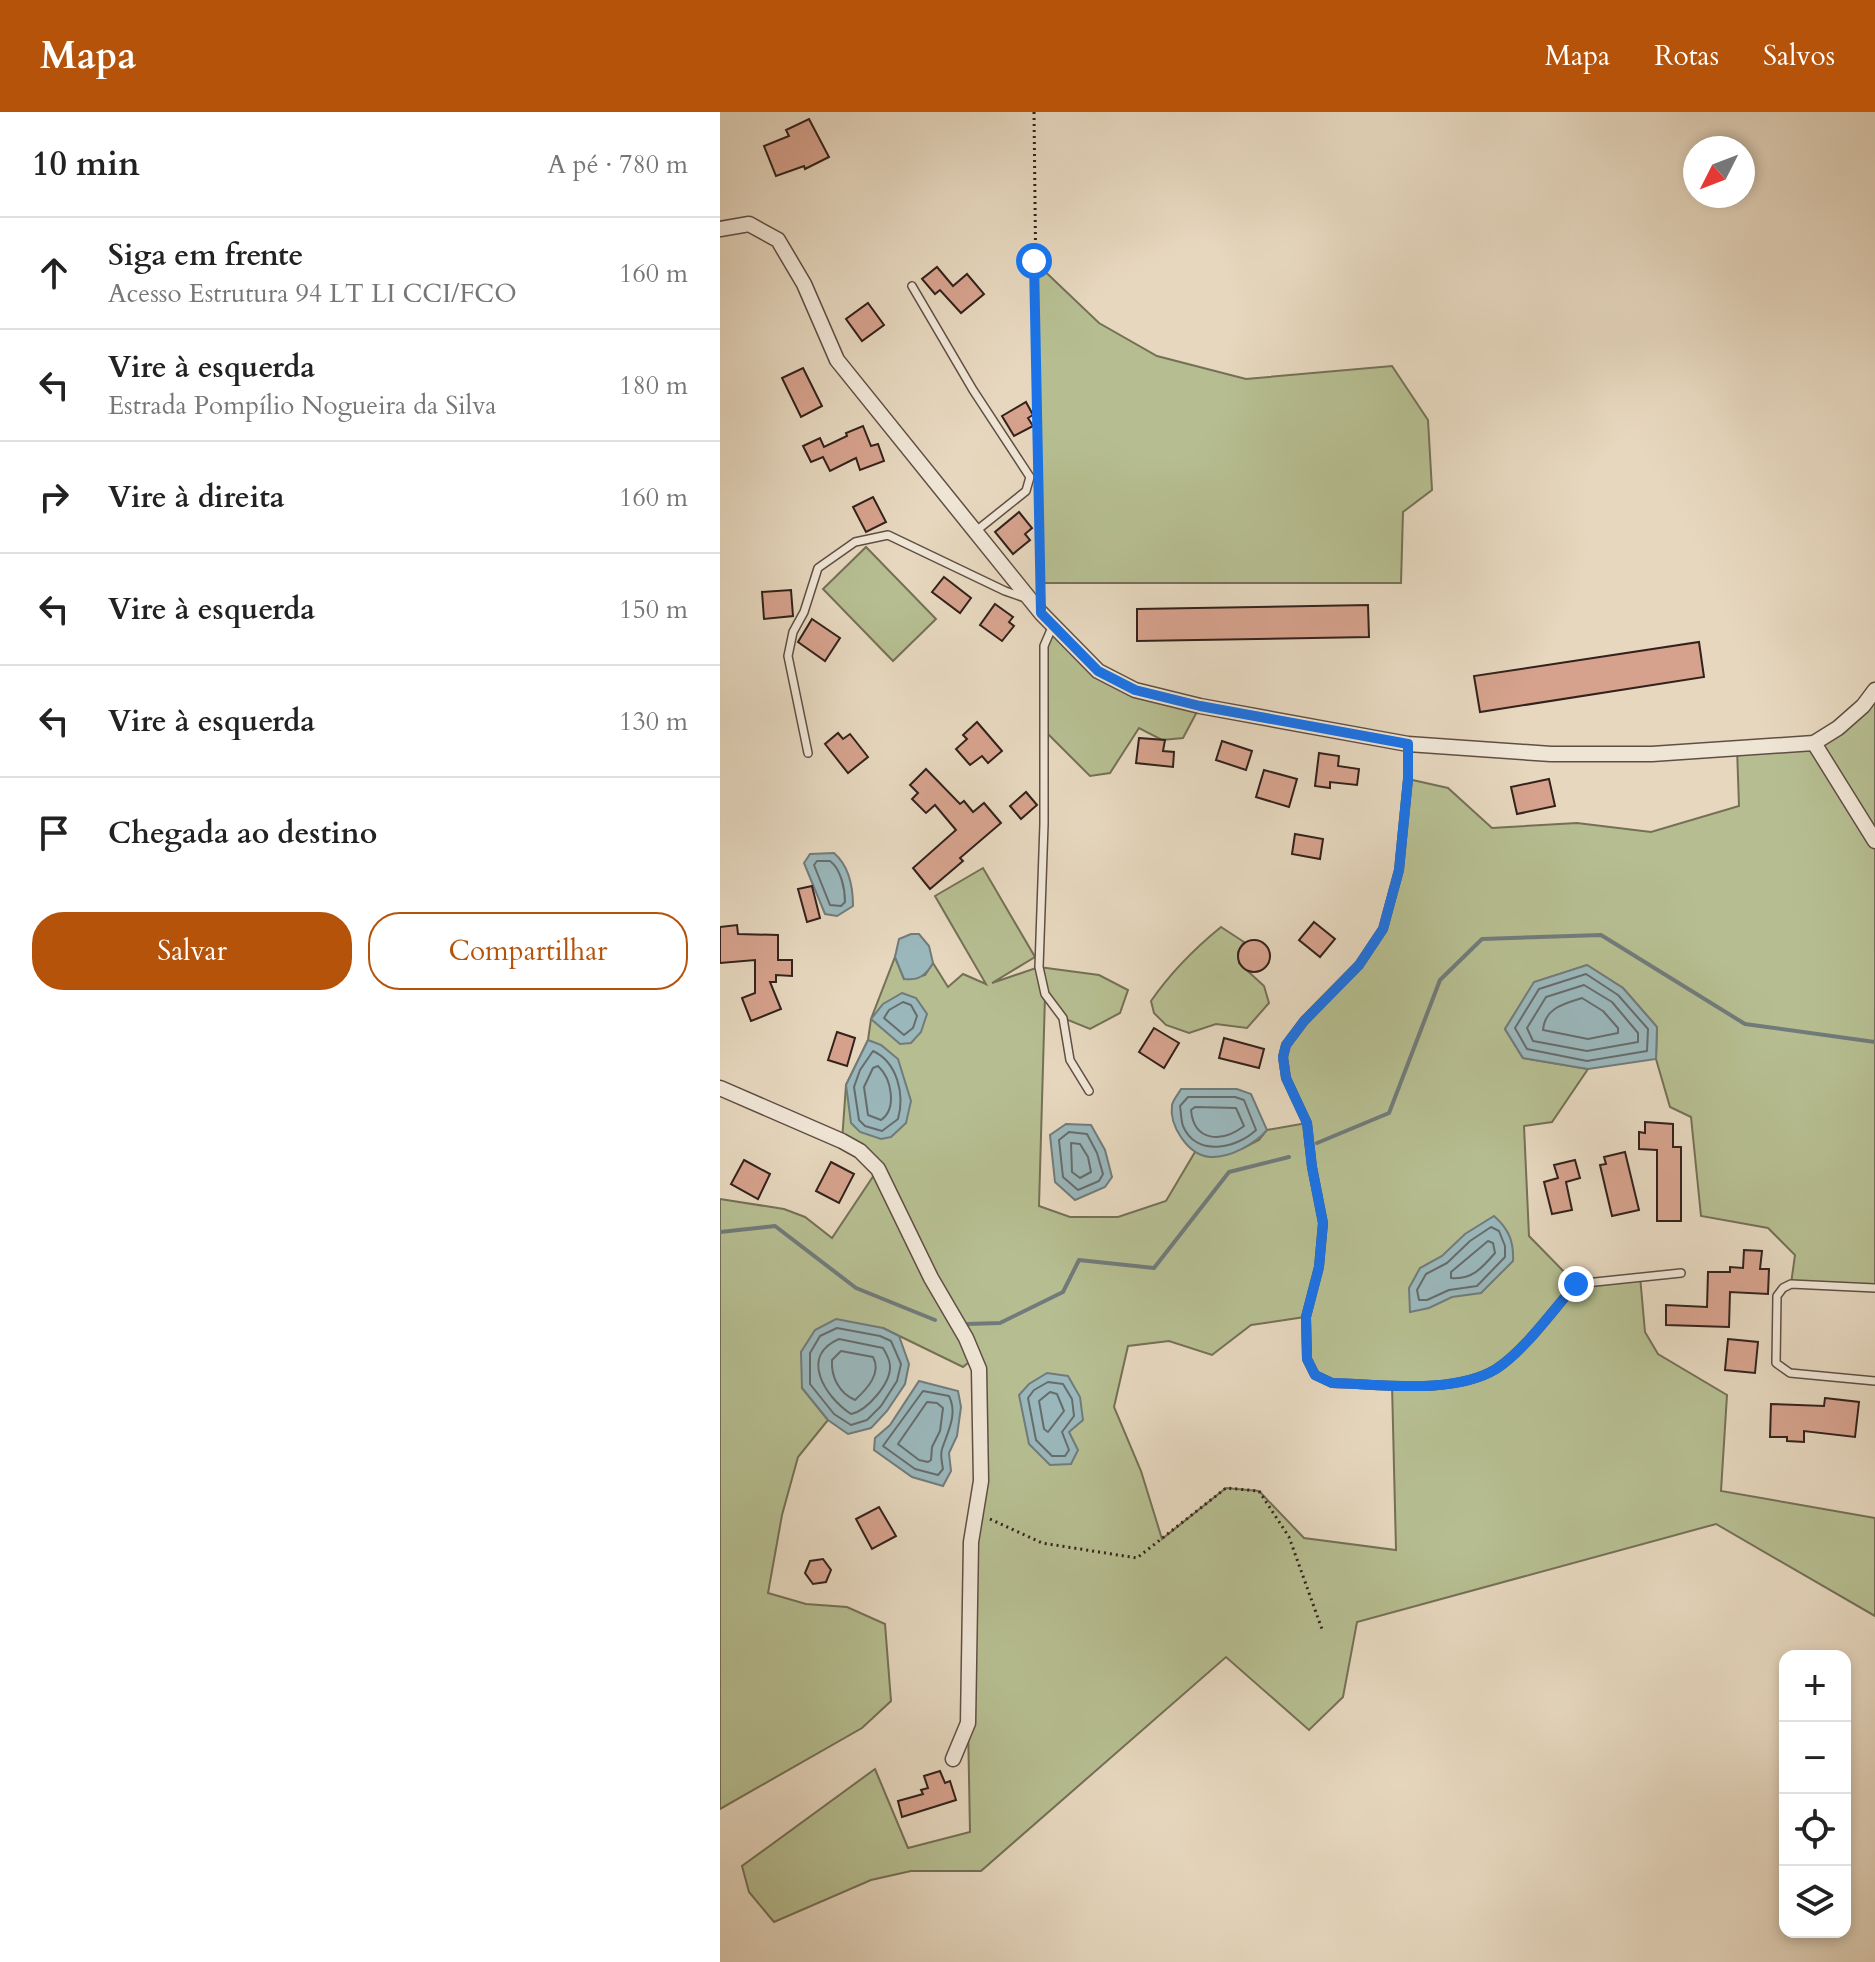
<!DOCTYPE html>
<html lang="pt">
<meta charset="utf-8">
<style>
:root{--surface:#fff;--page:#f6f6f6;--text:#222;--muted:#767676;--line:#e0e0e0;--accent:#b45309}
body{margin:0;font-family:Cardo,serif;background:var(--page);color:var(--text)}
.controls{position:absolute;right:24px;bottom:24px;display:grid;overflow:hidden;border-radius:16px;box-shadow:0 4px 12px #0003}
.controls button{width:72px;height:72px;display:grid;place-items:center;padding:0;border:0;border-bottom:2px solid var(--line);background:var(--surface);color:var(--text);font:40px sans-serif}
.compass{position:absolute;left:963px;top:24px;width:72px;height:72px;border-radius:50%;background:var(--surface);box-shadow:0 4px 12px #0003;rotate:228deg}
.stop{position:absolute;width:24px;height:24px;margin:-18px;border:6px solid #1a73e8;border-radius:50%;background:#fff}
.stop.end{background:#1a73e8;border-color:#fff;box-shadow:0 2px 8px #0008}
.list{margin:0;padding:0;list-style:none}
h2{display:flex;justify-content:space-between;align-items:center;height:104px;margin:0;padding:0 32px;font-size:34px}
h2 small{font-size:26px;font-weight:400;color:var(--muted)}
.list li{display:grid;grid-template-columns:52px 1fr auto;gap:24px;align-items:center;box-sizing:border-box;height:112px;padding:0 32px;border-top:2px solid var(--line)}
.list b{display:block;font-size:30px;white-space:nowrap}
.list p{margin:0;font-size:26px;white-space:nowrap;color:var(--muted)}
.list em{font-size:26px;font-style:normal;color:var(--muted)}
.actions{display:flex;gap:16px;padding:24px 32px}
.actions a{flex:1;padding:18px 0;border:2px solid var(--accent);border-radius:32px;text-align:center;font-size:28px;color:var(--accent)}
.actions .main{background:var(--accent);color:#fff}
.icon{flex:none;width:44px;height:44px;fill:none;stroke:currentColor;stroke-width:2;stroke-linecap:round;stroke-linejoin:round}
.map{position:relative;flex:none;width:1155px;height:1850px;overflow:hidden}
header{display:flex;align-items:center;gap:48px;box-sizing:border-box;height:112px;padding:0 40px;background:var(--accent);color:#fff}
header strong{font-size:38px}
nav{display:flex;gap:44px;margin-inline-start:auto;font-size:28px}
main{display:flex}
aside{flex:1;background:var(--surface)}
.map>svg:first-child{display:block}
</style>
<header>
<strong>Mapa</strong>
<nav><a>Mapa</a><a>Rotas</a><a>Salvos</a></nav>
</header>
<main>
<aside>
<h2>10 min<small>A pé · 780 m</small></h2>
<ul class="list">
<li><svg class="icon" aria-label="ahead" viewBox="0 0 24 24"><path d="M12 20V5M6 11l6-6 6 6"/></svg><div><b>Siga em frente</b><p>Acesso Estrutura 94 LT LI CCI/FCO</p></div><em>160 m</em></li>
<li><svg class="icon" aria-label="left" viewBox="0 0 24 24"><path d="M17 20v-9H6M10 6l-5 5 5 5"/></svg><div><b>Vire à esquerda</b><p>Estrada Pompílio Nogueira da Silva</p></div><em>180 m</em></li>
<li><svg class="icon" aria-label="right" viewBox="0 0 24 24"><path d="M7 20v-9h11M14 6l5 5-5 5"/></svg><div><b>Vire à direita</b></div><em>160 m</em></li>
<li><svg class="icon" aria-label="left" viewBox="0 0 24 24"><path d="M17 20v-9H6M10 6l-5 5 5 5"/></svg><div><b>Vire à esquerda</b></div><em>150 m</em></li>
<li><svg class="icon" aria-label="left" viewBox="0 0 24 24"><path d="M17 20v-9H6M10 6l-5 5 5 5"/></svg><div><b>Vire à esquerda</b></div><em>130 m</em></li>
<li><svg class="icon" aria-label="arrive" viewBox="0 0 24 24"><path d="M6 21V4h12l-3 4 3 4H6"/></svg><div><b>Chegada ao destino</b></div></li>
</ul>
<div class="actions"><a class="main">Salvar</a><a>Compartilhar</a></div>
</aside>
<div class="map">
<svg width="1155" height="1850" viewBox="0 0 1155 1850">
<rect width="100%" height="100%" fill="#e6d7be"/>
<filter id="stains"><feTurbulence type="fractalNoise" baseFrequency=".0025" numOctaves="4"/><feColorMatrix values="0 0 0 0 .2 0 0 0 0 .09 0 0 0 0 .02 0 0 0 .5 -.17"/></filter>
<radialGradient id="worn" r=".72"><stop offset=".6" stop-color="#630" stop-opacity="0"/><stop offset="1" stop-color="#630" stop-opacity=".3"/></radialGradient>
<g fill="#b6be91" stroke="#747056" stroke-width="2" fill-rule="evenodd">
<path d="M314,149L379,211L437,244L526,267L672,254L708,308L712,378L683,400L681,471H321Z"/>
<path d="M146,435L216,507L173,549L103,477Z"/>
<path d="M333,513L378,559L480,594L463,626L442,628L419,616L390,661L370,664L324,618V534Z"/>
<path d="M1155,578V1176L1071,1172L1075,1143L1048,1116L981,1104L971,1005L950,995L936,947L937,915L903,876L867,853L815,870L785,917L803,946L868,957L832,1010L804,1014L809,1124L856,1172L920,1164L925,1220L938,1242L1007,1283L1001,1379L1155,1406V1504L996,1412L637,1510L623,1585L589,1618L506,1545L261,1759H191L151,1768L54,1810L29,1780L22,1754L155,1657L188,1736L250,1720L248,1611L251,1520L261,1369L254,1246L243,1255L163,1216L82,1276L108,1308L78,1345L62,1403L48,1481L86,1492L127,1495L165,1512L171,1589L142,1616L0,1697V1087L64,1097L85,1105L112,1126L158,1057L122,1029L126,973L148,928L151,907L175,845L184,867L205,863L213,851L228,875L243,862L266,872L215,784L263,756L315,845L272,871L319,855L379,863L408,878L400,901L370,917L343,906L325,884L319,1094L350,1105H398L446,1089L475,1040L492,1045L523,1036L539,1028L547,1018L587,1011L566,966V933C602,894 642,856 665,807C684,768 684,710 688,667L728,676L772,716L857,711L931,720L1019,694L1017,636L1094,631ZM585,1205L587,1247L602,1268L672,1272L676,1438L584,1426L539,1379L506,1376L442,1427L421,1359L394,1295L408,1234L449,1229L492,1243L531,1213Z"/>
<path d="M501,815L524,830L518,840L519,851L544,874L549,891L527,916L496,912L469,921L446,913L434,901L431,889C451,860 474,837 501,815Z"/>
</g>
<g fill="#9ab7bb" stroke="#717b7b" stroke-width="2">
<path d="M114,741C129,754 133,774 133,794L117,804L105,802L84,751L90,742Z"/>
<path d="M191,822H199L209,834L213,851C206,863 199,869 184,867L175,845L179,827Z"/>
<path d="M867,853L903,876L937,915L936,947L868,957L803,946L785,917L814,870Z"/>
<path d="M182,881L196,886L207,902L201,920L191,931L180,932L151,907L163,892Z"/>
<path d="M148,928L161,933L178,947L191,989L186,1011L171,1025L161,1027L140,1020L131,1011L126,973Z"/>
<path d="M461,977H517L531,982L547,1018C535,1032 510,1046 490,1045C468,1043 449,1014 452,993C453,988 459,981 461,977Z"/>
<path d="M346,1012L371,1013L385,1038L392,1065L385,1075L355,1088L335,1070L330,1023Z"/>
<path d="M774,1104C789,1117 794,1130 793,1149L761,1181L732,1185L709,1196L690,1200L689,1176L700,1156L722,1144L745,1122Z"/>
<path d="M116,1207L163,1216L179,1224L189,1252L185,1272L167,1299L151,1316L128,1322L108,1308L82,1276L81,1240L95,1218Z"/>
<path d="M327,1261L348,1264L360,1285L363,1308L349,1320L358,1338L351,1352L330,1353L309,1332L299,1283L309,1272Z"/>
<path d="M199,1269L238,1279L241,1295L237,1324L229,1341L231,1359L223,1374L192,1365L154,1338L155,1326L170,1313Z"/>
</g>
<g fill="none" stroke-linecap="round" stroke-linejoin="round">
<g stroke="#666c6c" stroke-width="2">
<path d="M97,749H110C121,757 125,777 125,790L121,794L110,793L94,753Z"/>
<path d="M866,862L898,883L928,917L927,939L867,949L807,937L795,916L819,877Z"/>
<path d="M864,873L892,890L918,921V930L867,939L813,929L807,916L826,885Z"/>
<path d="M862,886L883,899L898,916V921L868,927L823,918C825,896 843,892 862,886Z"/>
<path d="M183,890L191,893L197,904L193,916L184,923L164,906L169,898Z"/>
<path d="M153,939C177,950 185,982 178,1007L162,1019L145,1014L139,1008L134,975L140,958Z"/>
<path d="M158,954C172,967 177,997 161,1008L148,1003L144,975L153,956Z"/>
<path d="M468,985H515L524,988L536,1018C516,1037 476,1045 463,1014C461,1009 461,999 460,994Z"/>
<path d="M475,995L516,996L524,1014C502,1031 474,1030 471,998Z"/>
<path d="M349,1020L367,1022L377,1041L383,1062L379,1069L358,1078L343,1065L339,1028Z"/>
<path d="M351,1031L360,1032L368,1045L371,1060L360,1066L352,1060Z"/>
<path d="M771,1115L779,1119L785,1134V1145L757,1174L729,1178L707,1188H699L697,1178L706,1162L727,1151L750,1129Z"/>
<path d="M768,1129L773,1131L775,1141C762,1156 752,1168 731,1166V1160Z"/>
<path d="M117,1216L160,1224L171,1229L181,1252L177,1269L161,1294L147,1308L131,1313L114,1302L90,1272V1241L100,1224Z"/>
<path d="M119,1227L163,1236C166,1241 170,1248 170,1254C171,1271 147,1299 131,1302C105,1285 79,1244 119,1227Z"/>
<path d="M121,1239L153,1245C162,1261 147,1277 135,1288C119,1281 111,1265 112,1248Z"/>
<path d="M328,1270L343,1272L352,1287L354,1304L342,1320L349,1338L345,1344H332L316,1328L308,1286L314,1278Z"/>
<path d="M203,1279L229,1284C238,1302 228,1319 222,1337C220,1343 222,1351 223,1357L218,1363L195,1357L163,1334Z"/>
<path d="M330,1280L337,1282L344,1299L328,1320L324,1317L319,1289Z"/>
<path d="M207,1290L217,1291L223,1296L220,1319L212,1335L211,1348L208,1350L199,1348L178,1332Z"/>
</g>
<g stroke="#717b7b" stroke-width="4">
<path d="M597,1031L669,1001L720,868L762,827L881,823L1025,912L1155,930"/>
<path d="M0,1120L55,1114L136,1176L215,1208"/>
<path d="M247,1212L280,1211L343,1180L359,1148L434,1156L509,1060L569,1045"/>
</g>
</g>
<g fill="#d6a28d" stroke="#33221c" stroke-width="2">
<path d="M89,7L109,45L85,57L84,54L56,64L44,34L69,24L66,18Z"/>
<path d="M217,155L233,174L247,162L264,182L241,201L220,178L215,182L202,167Z"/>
<path d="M148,191L164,213L142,229L126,207Z"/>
<path d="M83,256L102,294L81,305L62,266Z"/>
<path d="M306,290L313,303L308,306L313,314L294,324L282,304Z"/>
<path d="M143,314L151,334L158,332L164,349L140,358L136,346L110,359L103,345L91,350L83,334L100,326L104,335L127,324L126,321Z"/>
<path d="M153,385L166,410L146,420L133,395Z"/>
<path d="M299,400L312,416L305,422L310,428L293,442L275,420Z"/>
<path d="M224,465L251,486L240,501L212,480Z"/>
<path d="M71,478L73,504L44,507L42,480Z"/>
<path d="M275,492L293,505L289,510L294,514L282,529L260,513Z"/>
<path d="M648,493L649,525L417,529V497Z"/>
<path d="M92,507L120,526L105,549L78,530Z"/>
<path d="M979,530L984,565L760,600L754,564Z"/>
<path d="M257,610L282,639L268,651L262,644L250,653L236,637L247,627L243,623Z"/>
<path d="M118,621L123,627L130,622L148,645L128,661L105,632Z"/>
<path d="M419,626L445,628L443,639L454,640L453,655L416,651Z"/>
<path d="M502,629L532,639L526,658L496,648Z"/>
<path d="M599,641L619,644L618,654L639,657L637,673L610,670V676L595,674Z"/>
<path d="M206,657L240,692L244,689L253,700L264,691L281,711L240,746L243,749L210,777L193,756L236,718L215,693L206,701L192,687L198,681L190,673Z"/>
<path d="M544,658L577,667L569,695L536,685Z"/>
<path d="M829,667L835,694L797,702L791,675Z"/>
<path d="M306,680L317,693L301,707L290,694Z"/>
<path d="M575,722L603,727L600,747L572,742Z"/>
<path d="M92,774L100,806L87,810L78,777Z"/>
<path d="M594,810L615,827L600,845L579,828Z"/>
<path d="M17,813L18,822L58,823V848H72V864L56,863V870H50L61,897L31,909L22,886L35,881V848L0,851V815Z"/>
<circle cx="534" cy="844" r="16"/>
<path d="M434,916L459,931L444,956L419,940Z"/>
<path d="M117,920L135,926L127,954L108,948Z"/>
<path d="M504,926L544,937L539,956L499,946Z"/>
<path d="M925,1010L953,1012V1035H961V1109H937V1038L919,1037V1020L925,1021Z"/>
<path d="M905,1040L919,1098L892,1104L880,1053L886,1052L884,1045Z"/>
<path d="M24,1048L50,1062L38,1087L11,1072Z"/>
<path d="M855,1048L860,1066L846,1070L852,1098L832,1102L824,1070L838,1066L834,1053Z"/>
<path d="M111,1050L134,1062L119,1091L96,1079Z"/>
<path d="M1024,1138L1042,1139L1040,1157H1049L1048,1182L1010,1180L1009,1215L946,1213V1193L987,1195L988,1160H1010V1155L1023,1156Z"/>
<path d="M1008,1227L1038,1230L1035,1261L1005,1258Z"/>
<path d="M1105,1286L1139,1290L1135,1325L1084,1319V1330L1067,1329V1325H1050L1051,1292L1104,1294Z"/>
<path d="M159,1395L176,1424L152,1437L136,1407Z"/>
<path d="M103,1447L111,1458L106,1470L93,1472L85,1461L90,1449Z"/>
<path d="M220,1659L225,1671L230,1669L236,1688L182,1705L178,1689L203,1682L201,1678L208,1676L204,1664Z"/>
</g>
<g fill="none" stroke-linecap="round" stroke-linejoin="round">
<defs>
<g id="lane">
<path d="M192,174L253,278L310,365L306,379L256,419"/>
<path d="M333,513L324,534V712L319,855L325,882L343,906L350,948L369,979"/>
<path d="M688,632V667L679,758L663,817L639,853L584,909L566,933L563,945L566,966L587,1011L592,1055L603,1111L599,1155L586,1205L587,1247L595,1263L612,1271C662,1272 733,1283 776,1257C805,1238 833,1198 856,1172L961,1161"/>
<path d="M88,641L68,544L73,520L84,500L98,456L135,430L168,423L285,479L305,486"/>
<path d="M1155,1176L1071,1172L1063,1176L1057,1184L1056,1251L1070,1261L1155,1269"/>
</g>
<g id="street">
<path d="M0,117L29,112L58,128L84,172L117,248L321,501L378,559L415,578L480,594L688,632L831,642H932L1094,631L1118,616L1143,594L1155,578"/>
<path d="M1094,631L1155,729"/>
<path d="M0,976L122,1029L140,1039L158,1057L211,1166L246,1226L259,1257L261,1369L251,1430L248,1611L233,1647"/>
</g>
</defs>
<use href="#lane" stroke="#604f44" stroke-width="10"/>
<use href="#street" stroke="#604f44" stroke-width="17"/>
<g stroke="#33221c" stroke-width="3" stroke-dasharray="2 4" stroke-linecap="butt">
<path d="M314,0L318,357"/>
<path d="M319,377L321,477"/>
<path d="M270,1407L322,1431L417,1446L506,1376L539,1379L569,1425L603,1520"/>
</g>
<use href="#lane" stroke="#efe5d5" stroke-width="7"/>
<use href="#street" stroke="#efe5d5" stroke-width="14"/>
</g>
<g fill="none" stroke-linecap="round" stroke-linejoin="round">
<path stroke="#1a73e8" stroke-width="10" d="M314,149L321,501L378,559L415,578L480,594L688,632V667L679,758L663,817L639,853L584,909L566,933L563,945L566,966L587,1011L592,1055L603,1111L599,1155L586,1205L587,1247L595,1263L612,1271C661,1272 733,1283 776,1257C805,1238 833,1198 856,1172"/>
</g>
<rect width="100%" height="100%" filter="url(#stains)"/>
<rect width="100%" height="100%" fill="url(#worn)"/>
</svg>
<div class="controls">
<button>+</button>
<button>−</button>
<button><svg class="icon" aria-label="locate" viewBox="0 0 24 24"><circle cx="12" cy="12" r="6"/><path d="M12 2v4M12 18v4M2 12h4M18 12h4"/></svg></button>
<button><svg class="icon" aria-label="layers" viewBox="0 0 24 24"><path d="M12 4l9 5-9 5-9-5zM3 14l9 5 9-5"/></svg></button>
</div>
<svg class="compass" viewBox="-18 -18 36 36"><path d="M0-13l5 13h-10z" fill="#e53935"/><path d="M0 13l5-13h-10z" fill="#767676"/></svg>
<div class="stop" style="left:314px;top:149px"></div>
<div class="stop end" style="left:856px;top:1172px"></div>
</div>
</main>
